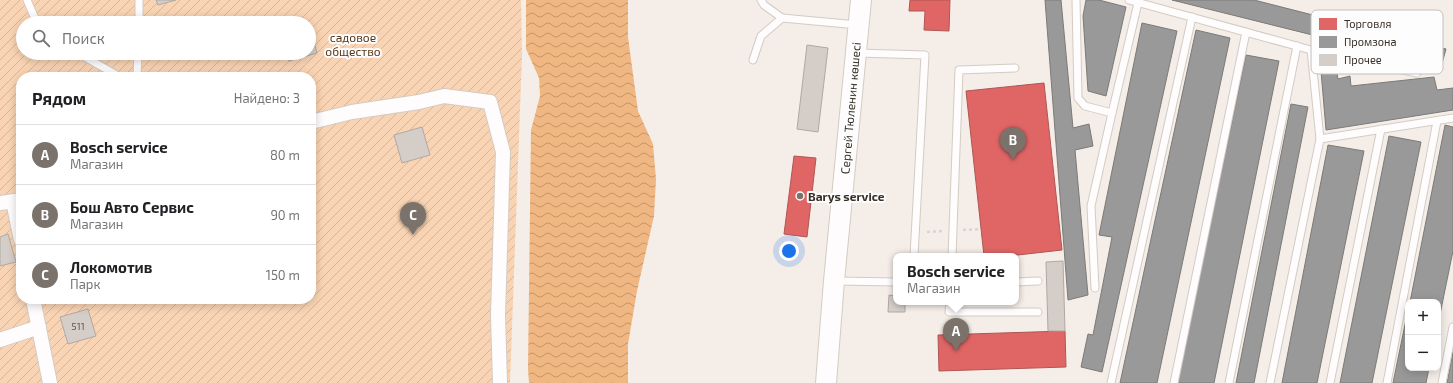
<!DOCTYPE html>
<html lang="ru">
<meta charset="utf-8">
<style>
:root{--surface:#fff;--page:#f6f6f6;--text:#202124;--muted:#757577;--line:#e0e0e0;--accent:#7a726b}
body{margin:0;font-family:"Exo 2",sans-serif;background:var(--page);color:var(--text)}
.controls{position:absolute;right:12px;bottom:12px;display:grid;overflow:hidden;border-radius:8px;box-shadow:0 2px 10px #0003}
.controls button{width:36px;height:36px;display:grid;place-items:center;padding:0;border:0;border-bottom:1px solid var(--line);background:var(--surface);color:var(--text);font:20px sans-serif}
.you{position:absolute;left:789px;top:251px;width:14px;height:14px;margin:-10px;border:3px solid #fff;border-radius:50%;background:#1a73e8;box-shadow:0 0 0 6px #1a73e833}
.badge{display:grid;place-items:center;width:26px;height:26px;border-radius:50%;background:var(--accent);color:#fff;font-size:13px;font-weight:700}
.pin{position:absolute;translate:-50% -33px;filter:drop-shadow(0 1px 2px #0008)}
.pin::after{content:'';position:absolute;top:21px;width:14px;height:12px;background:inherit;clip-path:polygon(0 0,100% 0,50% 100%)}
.popup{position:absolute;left:893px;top:253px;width:126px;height:52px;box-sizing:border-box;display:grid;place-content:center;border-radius:8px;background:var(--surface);filter:drop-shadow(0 1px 3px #0005);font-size:13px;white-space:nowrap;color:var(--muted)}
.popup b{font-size:15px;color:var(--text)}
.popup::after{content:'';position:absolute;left:50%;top:100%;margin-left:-8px;border:8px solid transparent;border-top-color:var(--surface)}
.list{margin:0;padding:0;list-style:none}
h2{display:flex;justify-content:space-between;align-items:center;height:52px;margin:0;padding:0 16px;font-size:17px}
h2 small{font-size:13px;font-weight:400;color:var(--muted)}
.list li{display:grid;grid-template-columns:26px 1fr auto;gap:12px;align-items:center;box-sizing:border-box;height:60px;padding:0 16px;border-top:1px solid var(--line)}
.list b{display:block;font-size:15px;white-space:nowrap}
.list p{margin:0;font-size:13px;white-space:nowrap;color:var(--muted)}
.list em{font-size:13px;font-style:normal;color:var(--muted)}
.icon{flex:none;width:22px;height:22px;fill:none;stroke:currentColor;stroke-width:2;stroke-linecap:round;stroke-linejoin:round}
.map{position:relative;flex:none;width:1453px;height:383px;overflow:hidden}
.search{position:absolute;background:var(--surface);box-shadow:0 2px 10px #0003;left:16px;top:16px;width:300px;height:44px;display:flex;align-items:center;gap:10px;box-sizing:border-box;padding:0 14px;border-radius:22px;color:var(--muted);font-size:15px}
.panel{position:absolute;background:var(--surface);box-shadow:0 2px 10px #0003;left:16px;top:72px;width:300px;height:232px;border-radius:16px}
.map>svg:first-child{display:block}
</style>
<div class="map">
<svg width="1453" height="383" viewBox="0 0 1453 383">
<defs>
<pattern id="garden-furrows" width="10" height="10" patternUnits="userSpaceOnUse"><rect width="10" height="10" fill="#f9d4b4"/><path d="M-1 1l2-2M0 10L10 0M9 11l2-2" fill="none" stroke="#d6b69b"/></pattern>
<pattern id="water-waves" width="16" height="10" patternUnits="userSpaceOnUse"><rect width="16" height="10" fill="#f0b782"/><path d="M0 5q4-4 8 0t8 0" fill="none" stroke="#c3956a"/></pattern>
</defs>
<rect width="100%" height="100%" fill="#f5eee8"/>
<path fill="url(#garden-furrows)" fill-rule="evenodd" d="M0,0H521L522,55L510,383H0ZM23,23H309V53H23ZM21,77H311V299H21Z"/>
<path fill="url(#water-waves)" d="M526,0H628V37L638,111L653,144L656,179L654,216L637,291L628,344V383H529L528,369L531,130L540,96L539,78L526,49Z"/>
<g fill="#e06666" stroke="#ae5653">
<path d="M910,0H950L949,31L924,30L925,11H909Z"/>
<path d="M1044,83L1062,250L1009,256H984L966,91Z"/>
<path d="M794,156L816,158L807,237L784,234Z"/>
<path d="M1065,331L1066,367L939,371L938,335Z"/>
</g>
<g fill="#999" stroke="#7c7a77">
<path d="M1045,0H1061L1073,128L1089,124L1093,146L1075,150L1088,295L1068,300Z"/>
<path d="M1086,0H1099L1126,7L1106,96L1088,91L1083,16Z"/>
<path d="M1172,0H1254L1446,49L1441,67Z"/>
<path d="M1142,23L1177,31L1102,372L1081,367L1088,334L1093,335L1112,237L1099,235Z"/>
<path d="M1196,30L1230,38L1157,383H1120Z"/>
<path d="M1246,55L1279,61L1214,383H1177Z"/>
<path d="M1336,68L1338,79L1350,76L1351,86L1434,77L1437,90L1453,88V110L1326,130L1321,71Z"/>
<path d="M1291,104L1308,107L1254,383H1236Z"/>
<path d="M1445,125L1453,127V251L1438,324V302H1410Z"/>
<path d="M1389,136L1421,142L1372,383H1340Z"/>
<path d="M1328,145L1364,151L1317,383H1282Z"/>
<path d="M1408,310V368H1429L1426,383H1393Z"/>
<path d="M1453,352V383H1447Z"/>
</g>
<g fill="#d5cec8" stroke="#b0a9a3">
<path d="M156,0H176L158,5Z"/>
<path d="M309,25L317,53L289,61L287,53H309Z"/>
<path d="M807,45L828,48L818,132L797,129Z"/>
<path d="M422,127L430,155L402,163L394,135Z"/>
<path d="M8,234L16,262L0,266V237Z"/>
<path d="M1063,261L1065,331H1048L1046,262Z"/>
<path d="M889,295L896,296V302H905V312H888Z"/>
<path d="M88,309L96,336L68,344L60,317Z"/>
</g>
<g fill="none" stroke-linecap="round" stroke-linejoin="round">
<defs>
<g id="lane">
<path d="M27,0L37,23"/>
<path d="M761,0L764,5L782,18"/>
<path d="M1076,0L1078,98L1085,106L1112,113L1091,206L1095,288"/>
<path d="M1129,0L1311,50L1320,139L1270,383"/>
<path d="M139,23V0"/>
<path d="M1311,50L1417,73"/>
<path d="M78,53L120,77"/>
<path d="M858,53L925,55L914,256"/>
<path d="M753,60L761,36L782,18L858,25"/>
<path d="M137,77L138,53"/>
<path d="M1112,113L1138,3"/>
<path d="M1320,139L1453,118"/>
<path d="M952,256L959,70L1015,68"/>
<path d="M836,281L896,282"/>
<path d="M1016,282L1038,281"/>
<path d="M950,302L949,312H1038"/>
<path d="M1111,383L1192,17"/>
<path d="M1174,383L1246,32"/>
<path d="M1229,383L1297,46"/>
<path d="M1330,383L1381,129"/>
<path d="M1387,383L1437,121"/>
<path d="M1442,383L1453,327"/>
</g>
<g id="street">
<path d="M311,122L352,112L419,102L444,96L490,102L503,152L498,315L500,383"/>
<path d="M13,201L21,240"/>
<path d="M0,203L21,200"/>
<path d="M33,299L50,383"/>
<path d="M0,340L39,327"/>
</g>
<path id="secondary" d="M826,383L834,281L861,0"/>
</defs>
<use href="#lane" stroke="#d3cbc4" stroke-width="9"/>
<use href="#street" stroke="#d3cbc4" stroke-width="16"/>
<use href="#secondary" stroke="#d3cbc4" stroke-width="22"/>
<g stroke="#d7d5d4" stroke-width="2.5" stroke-dasharray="3 3" stroke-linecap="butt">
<path d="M963,230L981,229"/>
<path d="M927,232L942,231"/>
</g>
<use href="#lane" stroke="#fefcfc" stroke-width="7"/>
<use href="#street" stroke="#fefcfc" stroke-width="14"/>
<use href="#secondary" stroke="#fefcfc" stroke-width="20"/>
</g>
<circle fill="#7a726b" stroke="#fdfdfd" stroke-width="1.5" cx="800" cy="196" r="4"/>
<g text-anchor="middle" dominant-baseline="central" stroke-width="4" stroke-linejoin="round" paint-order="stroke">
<g font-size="10" fill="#5f5850">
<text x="78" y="326">511</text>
</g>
<g font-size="12" fill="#583719" stroke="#fdfdfd">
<text x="353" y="37">садовое<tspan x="353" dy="14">общество</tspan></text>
</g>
<g font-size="12" fill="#383028" stroke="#fdfdfd">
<text transform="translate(850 108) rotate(-85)">Сергей Тюленин көшесі</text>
</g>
<g font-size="12" font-weight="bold" fill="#383028" stroke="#fdfdfd" text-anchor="start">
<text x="808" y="196">Barys service</text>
</g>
</g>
<rect x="1311" y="10" width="132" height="64" rx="6" fill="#fdfdfd" stroke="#c2c0bd" stroke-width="1"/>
<rect x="1319" y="18" width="18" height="12" fill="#e06666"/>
<rect x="1319" y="36" width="18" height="12" fill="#999"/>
<rect x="1319" y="54" width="18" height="12" fill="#d5cec8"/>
<g font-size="11" fill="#383028">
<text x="1344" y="28">Торговля</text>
<text x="1344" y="46">Промзона</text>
<text x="1344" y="64">Прочее</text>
</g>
</svg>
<div class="controls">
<button>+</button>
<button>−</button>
</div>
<div class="you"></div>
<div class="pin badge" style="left:956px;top:351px">A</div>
<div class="popup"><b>Bosch service</b>Магазин</div>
<div class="pin badge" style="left:1013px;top:160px">B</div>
<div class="pin badge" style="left:413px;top:235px">C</div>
<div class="search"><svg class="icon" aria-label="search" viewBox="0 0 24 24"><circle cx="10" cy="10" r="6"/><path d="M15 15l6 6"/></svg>Поиск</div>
<section class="panel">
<h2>Рядом<small>Найдено: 3</small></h2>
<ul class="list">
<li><span class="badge">A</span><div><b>Bosch service</b><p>Магазин</p></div><em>80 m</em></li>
<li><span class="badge">B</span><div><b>Бош Авто Сервис</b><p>Магазин</p></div><em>90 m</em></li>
<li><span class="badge">C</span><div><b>Локомотив</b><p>Парк</p></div><em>150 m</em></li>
</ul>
</section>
</div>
